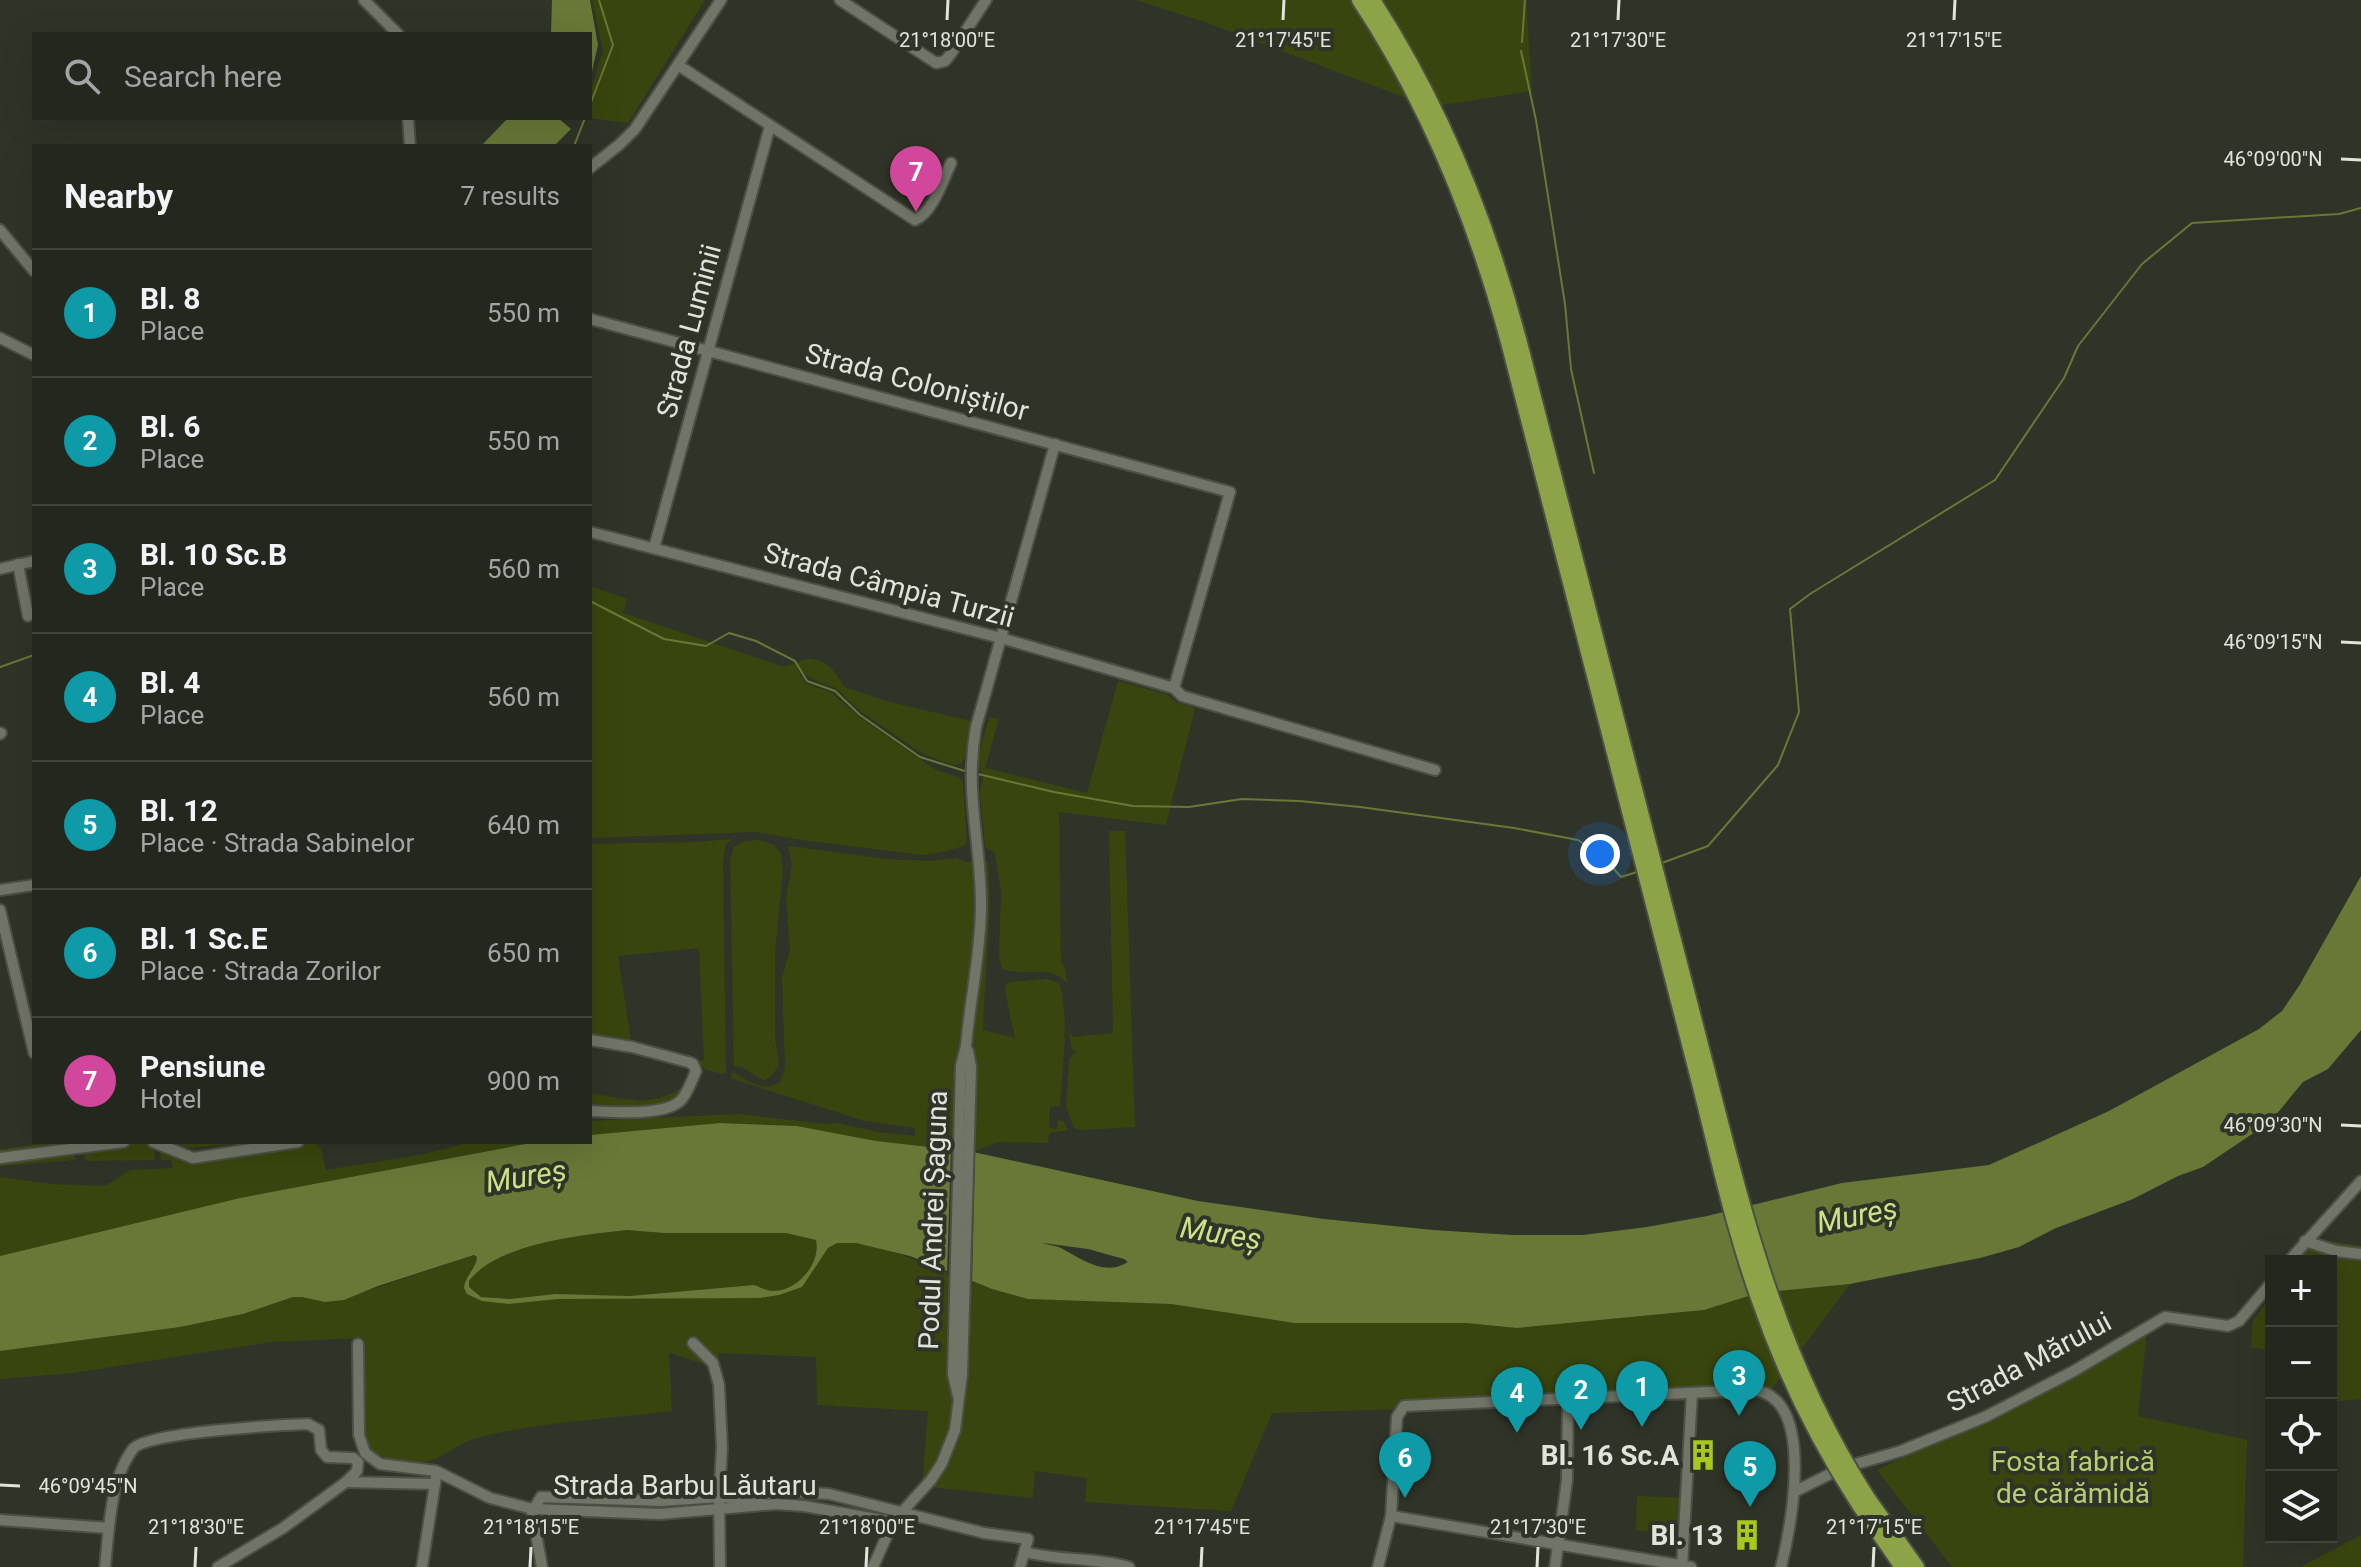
<!DOCTYPE html>
<meta charset="utf-8">
<style>
:root{--surface:#24271e;--page:#30332b;--text:#f1f3f6;--muted:#a3a5a4;--line:#41443c;--accent:#a7c81f}
body{margin:0;font-family:Roboto,sans-serif;background:var(--page);color:var(--text)}
.controls{position:absolute;right:24px;bottom:24px;display:grid;overflow:hidden;border-radius:0px;box-shadow:0 8px 32px #0002}
.controls button{width:72px;height:72px;display:grid;place-items:center;padding:0;border:0;border-bottom:2px solid var(--line);background:var(--surface);color:var(--text);font:40px sans-serif}
.you{position:absolute;left:1600px;top:854px;width:28px;height:28px;margin:-20px;border:6px solid #fff;border-radius:50%;background:#1a73e8;box-shadow:0 0 0 12px #1a73e833}
.badge{display:grid;place-items:center;width:52px;height:52px;border-radius:50%;background:var(--accent);color:#fff;font-size:26px;font-weight:700}
.pin{position:absolute;translate:-50% -66px;filter:drop-shadow(0 2px 4px #0008)}
.pin::after{content:'';position:absolute;top:42px;width:28px;height:24px;background:inherit;clip-path:polygon(0 0,100% 0,50% 100%)}
.list{margin:0;padding:0;list-style:none}
h2{display:flex;justify-content:space-between;align-items:center;height:104px;margin:0;padding:0 32px;font-size:34px}
h2 small{font-size:26px;font-weight:400;color:var(--muted)}
.list li{display:grid;grid-template-columns:52px 1fr auto;gap:24px;align-items:center;box-sizing:border-box;height:128px;padding:0 32px;border-top:2px solid var(--line)}
.list b{display:block;font-size:30px;white-space:nowrap}
.list p{margin:0;font-size:26px;white-space:nowrap;color:var(--muted)}
.list em{font-size:26px;font-style:normal;color:var(--muted)}
.icon{flex:none;width:44px;height:44px;fill:none;stroke:currentColor;stroke-width:2;stroke-linecap:round;stroke-linejoin:round}
.map{position:relative;flex:none;width:2361px;height:1567px;overflow:hidden}
.search{position:absolute;background:var(--surface);box-shadow:0 8px 32px #0002;left:32px;top:32px;width:560px;height:88px;display:flex;align-items:center;gap:20px;box-sizing:border-box;padding:0 28px;border-radius:0px;color:var(--muted);font-size:30px}
.panel{position:absolute;background:var(--surface);box-shadow:0 8px 32px #0002;left:32px;top:144px;width:560px;height:1000px;border-radius:0px}
.map>svg:first-child{display:block}
</style>
<div class="map">
<svg width="2361" height="1567" viewBox="0 0 2361 1567">
<rect width="100%" height="100%" fill="#303428"/>
<g fill="#39450e">
<path d="M592,0H705L628,123L590,118V94L603,50Z"/>
<path d="M1136,0H1526L1532,91L1430,107L1205,22Z"/>
<path d="M590,586L627,599L623,613L784,667C792,665 802,659 810,659C826,659 838,674 844,687L886,701L970,721L965,757L961,764L953,765L923,754L860,711L836,688L812,679L796,667L805,683L832,693L859,717L936,770L959,777L963,783L967,842L963,846L947,851L923,855L801,840L756,832L590,838Z"/>
<path d="M1118,681L1166,694L1177,703L1195,708L1166,825L1059,812L1061,961L1066,971L1067,983C1049,964 1024,977 1002,969L999,957L1001,892L995,853L985,847L980,791L983,777L977,762L989,717L999,719L985,768L1087,793Z"/>
<path d="M1109,831H1125L1135,1127L1081,1130L1074,1128L1066,1107L1069,1060L1076,1051L1072,1050L1069,1032L1073,1037L1113,1033Z"/>
<path d="M733,839L726,844L723,860L726,1072L723,1074L707,1070L695,1061L704,1060L699,948L618,956L631,1041L590,1035V844L694,842Z"/>
<path d="M759,840L774,845L781,854L783,871L775,952V1038L779,1064L774,1073L764,1081L742,1067L734,1066L730,859L734,847L745,841Z"/>
<path d="M788,846L886,859L931,861L956,858L965,862H988C993,918 984,973 983,1030L1015,1038L1005,991L1006,985L1010,982L1047,979L1059,983C1070,1017 1062,1071 1060,1106L1050,1107L1049,1128L1057,1129L1058,1120L1063,1121L1068,1130L1049,1133L1048,1143L998,1142L973,1152L876,1141L797,1126L750,1124L720,1123L590,1135V1121L738,1114L825,1124L838,1123L877,1132L915,1136V1128L865,1121L730,1078L733,1072C748,1080 763,1094 780,1082L785,1068L782,977L790,950L786,899L792,864Z"/>
<path d="M689,1084C664,1115 625,1106 590,1104V1093C633,1100 649,1109 689,1084Z"/>
<path d="M54,1142H87L0,1154V1149Z"/>
<path d="M133,1142L153,1144L155,1160L86,1161L81,1150Z"/>
<path d="M173,1142H252L189,1148Z"/>
<path d="M472,1142H536L240,1198L0,1256V1177L52,1184L105,1186L131,1170L173,1168L171,1160H161L159,1147L195,1160L315,1143L321,1149L326,1170L419,1155Z"/>
<path d="M72,1153L77,1160L0,1166V1161Z"/>
<path d="M627,1230L664,1233H786L816,1240C821,1263 798,1291 773,1291C768,1291 759,1287 754,1285L630,1296L555,1294L510,1299L481,1297L469,1287V1281C498,1243 582,1235 627,1230Z"/>
<path d="M2316,1239L2361,1246V1399L2331,1402V1261H2299Z"/>
<path d="M837,1243H856L886,1249L992,1289L1028,1299L1171,1304L1294,1323H1466L1517,1328L1704,1310L1758,1293L1850,1284L1765,1398L1272,1413L1231,1511L1085,1502L1087,1478L1035,1471L1033,1498L922,1486L928,1411L817,1405L816,1357L719,1353L717,1368L669,1353L672,1411C608,1419 538,1422 476,1438C460,1443 446,1455 432,1460C412,1467 377,1459 363,1444L364,1338L271,1342L73,1373L0,1379V1351L180,1327L243,1314L293,1297L364,1292L471,1256L477,1257C476,1271 459,1280 467,1294L509,1304L558,1299L685,1298L793,1291L828,1248Z"/>
<path d="M2271,1297V1351L2251,1347L2253,1320Z"/>
<path d="M2147,1332L2138,1416L2247,1440L2243,1567H1952L1877,1470L2062,1385Z"/>
<path d="M1637,1496L1685,1498L1681,1536L1636,1530Z"/>
<path d="M2361,1535V1567H2300Z"/>
</g>
<g fill="#687837" fill-rule="evenodd">
<path d="M552,0H590L598,45L590,80V34H551Z"/>
<path d="M508,118H558L571,129L554,146H481Z"/>
<path d="M2361,876V1030L2328,1069L2303,1082L2270,1122L2203,1167L2178,1176L2133,1199L2056,1228L2019,1247L1980,1258L1850,1284L1758,1293L1704,1310L1517,1328L1466,1323H1294L1171,1304L1028,1299L992,1289L910,1256L856,1243H837L828,1248L802,1287L779,1295L759,1298L558,1299L509,1304L482,1301L467,1294L464,1288C465,1276 476,1269 477,1257L474,1255L378,1286L344,1300L325,1302L302,1297H293L243,1314L180,1327L0,1351V1256L240,1198L536,1142H590V1135L720,1123L797,1126L876,1141L973,1152L1198,1201L1324,1219L1433,1230L1512,1235H1583L1647,1227L1707,1216L1842,1183L1989,1165L2109,1111L2259,1029L2282,1011L2299,986ZM627,1230L664,1233H786L816,1240C821,1263 798,1291 773,1291C768,1291 759,1287 754,1285L630,1296L555,1294L510,1299L481,1297L469,1287V1281C498,1243 582,1235 627,1230ZM1043,1243L1088,1249L1124,1259L1128,1262C1104,1277 1082,1259 1061,1248C1055,1245 1047,1245 1043,1243Z"/>
</g>
<path fill="#303428" d="M951,1146L975,1149L972,1285L947,1275Z"/>
<g fill="none" stroke-linecap="round" stroke-linejoin="round">
<g stroke="#687837" stroke-width="2">
<path d="M1522,42L1525,0"/>
<path d="M1521,51L1536,120L1565,304L1571,369L1594,473"/>
<path d="M590,105L613,45L599,0"/>
<path d="M574,146L585,118"/>
<path d="M590,601L664,639L706,646L729,633L756,641L795,661L807,681L835,691L860,715L920,757L968,772"/>
<path d="M0,667L34,655"/>
<path d="M978,774L1054,792L1133,806L1189,807L1242,799L1299,801L1360,807L1514,828L1578,840L1603,857L1621,877L1637,872"/>
<path d="M1662,863L1708,846L1778,765L1799,712L1790,609L1810,594L1995,480L2064,378L2078,346L2142,264L2192,223L2339,214L2361,208"/>
</g>
<defs>
<g id="minor">
<path d="M364,0L398,34"/>
<path d="M840,0L936,63L945,61L950,55L986,0"/>
<path d="M678,65L915,220C933,212 943,180 951,163"/>
<path d="M408,118L410,146"/>
<path d="M590,168L620,144L635,129L721,0"/>
<path d="M0,230L34,271"/>
<path d="M590,319L1230,492L1174,688"/>
<path d="M0,338L34,355"/>
<path d="M590,532L1001,638L1174,688L1182,696L1435,770"/>
<path d="M654,548L770,126"/>
<path d="M18,564L28,616"/>
<path d="M0,569L34,561"/>
<path d="M0,734L1,733"/>
<path d="M0,890L34,885"/>
<path d="M0,910L34,1053"/>
<path d="M590,1040L632,1047L688,1062L693,1064L696,1071C692,1080 688,1092 682,1099C667,1117 612,1112 590,1111"/>
<path d="M153,1142L193,1158L298,1142"/>
<path d="M0,1158L124,1142"/>
<path d="M2305,1241L2336,1251L2361,1254"/>
<path d="M2289,1261L2361,1181"/>
<path d="M693,1343L713,1363L719,1385L722,1448L719,1497L720,1567"/>
<path d="M358,1344L359,1435L365,1453L380,1464L436,1471L490,1498L533,1509L660,1514L776,1504L804,1506L893,1522"/>
<path d="M958,1396L953,1374L961,1066L966,1046C970,999 981,952 981,905C981,842 964,792 976,727L1055,444"/>
<path d="M1796,1491L1842,1468L1901,1451L1985,1417L2072,1372L2165,1317L2228,1326L2239,1321L2271,1283"/>
<path d="M1391,1516L1691,1567"/>
<path d="M0,1520L109,1528"/>
<path d="M1025,1552C1059,1561 1095,1557 1129,1567"/>
<path d="M105,1567C109,1530 110,1479 133,1449C145,1432 282,1425 308,1424L319,1430L321,1450L327,1457L353,1458L358,1462L357,1471L346,1482L435,1484"/>
<path d="M218,1567L283,1528L346,1482"/>
<path d="M422,1567L436,1477"/>
<path d="M542,1567L532,1512L541,1497L661,1501L719,1497L747,1499L781,1491L829,1494L984,1533L1028,1539L1020,1567"/>
<path d="M873,1567L893,1522L931,1480L942,1463L955,1430L962,1374L971,1067L968,1051"/>
<path d="M1378,1567L1391,1516L1397,1417L1404,1406L1753,1390C1817,1396 1791,1528 1781,1567"/>
<path d="M1555,1567L1567,1480L1568,1400"/>
<path d="M1682,1567L1692,1393"/>
</g>
<g id="highway">
<path d="M1359,0C1429,106 1475,220 1508,342L1697,1075"/>
<path d="M1373,0C1441,105 1487,219 1519,339L1708,1072"/>
<path d="M1868,1498L1917,1567"/>
<path d="M1859,1505L1902,1567"/>
</g>
</defs>
<use href="#minor" stroke="#4c4f45" stroke-width="14"/>
<use href="#highway" stroke="#4c4f45" stroke-width="18"/>
<use href="#minor" stroke="#717567" stroke-width="10"/>
<use href="#highway" stroke="#8da348" stroke-width="14"/>
<defs>
<g id="highway-bridge">
<path d="M1708,1072C1747,1225 1781,1363 1868,1498"/>
<path d="M1697,1075C1716,1149 1732,1225 1758,1298C1783,1371 1817,1440 1859,1505"/>
</g>
</defs>
<use href="#highway-bridge" stroke="#4c4f45" stroke-width="18" stroke-linecap="butt"/>
<use href="#highway-bridge" stroke="#8da348" stroke-width="14"/>
</g>
<path fill="none" stroke="#e1e4dc" stroke-width="3" d="M947,20L948,0M1283,20L1284,0M1618,20L1619,0M1954,20L1955,0M2341,159L2361,160M2341,642L2361,643M2341,1125L2361,1126M0,1485L20,1486M195,1567L196,1547M530,1567L531,1547M866,1567L867,1547M1201,1567L1202,1547M1537,1567L1538,1547M1873,1567L1874,1547"/>
<defs>
<symbol id="building-bare" viewBox="-9 -9 18 18"><path d="M-4-6H4V6H1V3H-1V6H-4ZM-2.5-4.3h1.7v1.8h-1.7ZM.8-4.3h1.7v1.8H.8ZM-2.5-1h1.7V.8h-1.7ZM.8-1h1.7V.8H.8Z" fill="#a7c81f" stroke="#303428" stroke-width="2.5" paint-order="stroke"/></symbol>
</defs>
<g fill-rule="evenodd">
<use href="#building-bare" x="1681" y="1433" width="44" height="44"/>
<use href="#building-bare" x="1725" y="1513" width="44" height="44"/>
</g>
<g text-anchor="middle" dominant-baseline="central" stroke-width="8" stroke-linejoin="round" paint-order="stroke">
<g font-size="28" fill="#e1e4dc" stroke="#303428">
<text transform="translate(689 331) rotate(-75)">Strada Luminii</text>
<text transform="translate(917 382) rotate(15)">Strada Coloniștilor</text>
<text transform="translate(889 585) rotate(15)">Strada Câmpia Turzii</text>
<text transform="translate(933 1220) rotate(-88)">Podul Andrei Șaguna</text>
<text transform="translate(2029 1362) rotate(-28)">Strada Mărului</text>
<text x="685" y="1485">Strada Barbu Lăutaru</text>
</g>
<g font-size="28" font-weight="bold" fill="#e1e4dc" stroke="#303428" text-anchor="end">
<text x="1679" y="1455">Bl. 16 Sc.A</text>
<text x="1723" y="1535">Bl. 13</text>
</g>
<g font-size="28" fill="#b7cf72" stroke="#303428">
<text x="2073" y="1461">Fosta fabrică<tspan x="2073" dy="32">de cărămidă</tspan></text>
</g>
<g font-size="30" font-style="italic" fill="#cbe487" stroke="#303428">
<text transform="translate(526 1176) rotate(-9)">Mureș</text>
<text transform="translate(1857 1215) rotate(-11)">Mureș</text>
<text transform="translate(1221 1233) rotate(9)">Mureș</text>
</g>
</g>
<g font-size="20" text-anchor="middle" fill="#e1e4dc" stroke="#303428" stroke-width="8" stroke-linejoin="round" paint-order="stroke">
<text x="947" y="47">21°18'00"E</text>
<text x="1283" y="47">21°17'45"E</text>
<text x="1618" y="47">21°17'30"E</text>
<text x="1954" y="47">21°17'15"E</text>
<text x="2273" y="166">46°09'00"N</text>
<text x="2273" y="649">46°09'15"N</text>
<text x="2273" y="1132">46°09'30"N</text>
<text x="88" y="1493">46°09'45"N</text>
<text x="196" y="1534">21°18'30"E</text>
<text x="531" y="1534">21°18'15"E</text>
<text x="867" y="1534">21°18'00"E</text>
<text x="1202" y="1534">21°17'45"E</text>
<text x="1538" y="1534">21°17'30"E</text>
<text x="1874" y="1534">21°17'15"E</text>
</g>
</svg>
<div class="controls">
<button>+</button>
<button>−</button>
<button><svg class="icon" aria-label="locate" viewBox="0 0 24 24"><circle cx="12" cy="12" r="6"/><path d="M12 2v4M12 18v4M2 12h4M18 12h4"/></svg></button>
<button><svg class="icon" aria-label="layers" viewBox="0 0 24 24"><path d="M12 4l9 5-9 5-9-5zM3 14l9 5 9-5"/></svg></button>
</div>
<div class="you"></div>
<div class="pin badge" style="left:1642px;top:1427px;background:#0f9aa8">1</div>
<div class="pin badge" style="left:1581px;top:1430px;background:#0f9aa8">2</div>
<div class="pin badge" style="left:1739px;top:1416px;background:#0f9aa8">3</div>
<div class="pin badge" style="left:1517px;top:1433px;background:#0f9aa8">4</div>
<div class="pin badge" style="left:1750px;top:1507px;background:#0f9aa8">5</div>
<div class="pin badge" style="left:1405px;top:1498px;background:#0f9aa8">6</div>
<div class="pin badge" style="left:916px;top:212px;background:#d1479c">7</div>
<div class="search"><svg class="icon" aria-label="search" viewBox="0 0 24 24"><circle cx="10" cy="10" r="6"/><path d="M15 15l6 6"/></svg>Search here</div>
<section class="panel">
<h2>Nearby<small>7 results</small></h2>
<ul class="list">
<li><span class="badge" style="background:#0f9aa8">1</span><div><b>Bl. 8</b><p>Place</p></div><em>550 m</em></li>
<li><span class="badge" style="background:#0f9aa8">2</span><div><b>Bl. 6</b><p>Place</p></div><em>550 m</em></li>
<li><span class="badge" style="background:#0f9aa8">3</span><div><b>Bl. 10 Sc.B</b><p>Place</p></div><em>560 m</em></li>
<li><span class="badge" style="background:#0f9aa8">4</span><div><b>Bl. 4</b><p>Place</p></div><em>560 m</em></li>
<li><span class="badge" style="background:#0f9aa8">5</span><div><b>Bl. 12</b><p>Place · Strada Sabinelor</p></div><em>640 m</em></li>
<li><span class="badge" style="background:#0f9aa8">6</span><div><b>Bl. 1 Sc.E</b><p>Place · Strada Zorilor</p></div><em>650 m</em></li>
<li><span class="badge" style="background:#d1479c">7</span><div><b>Pensiune</b><p>Hotel</p></div><em>900 m</em></li>
</ul>
</section>
</div>
